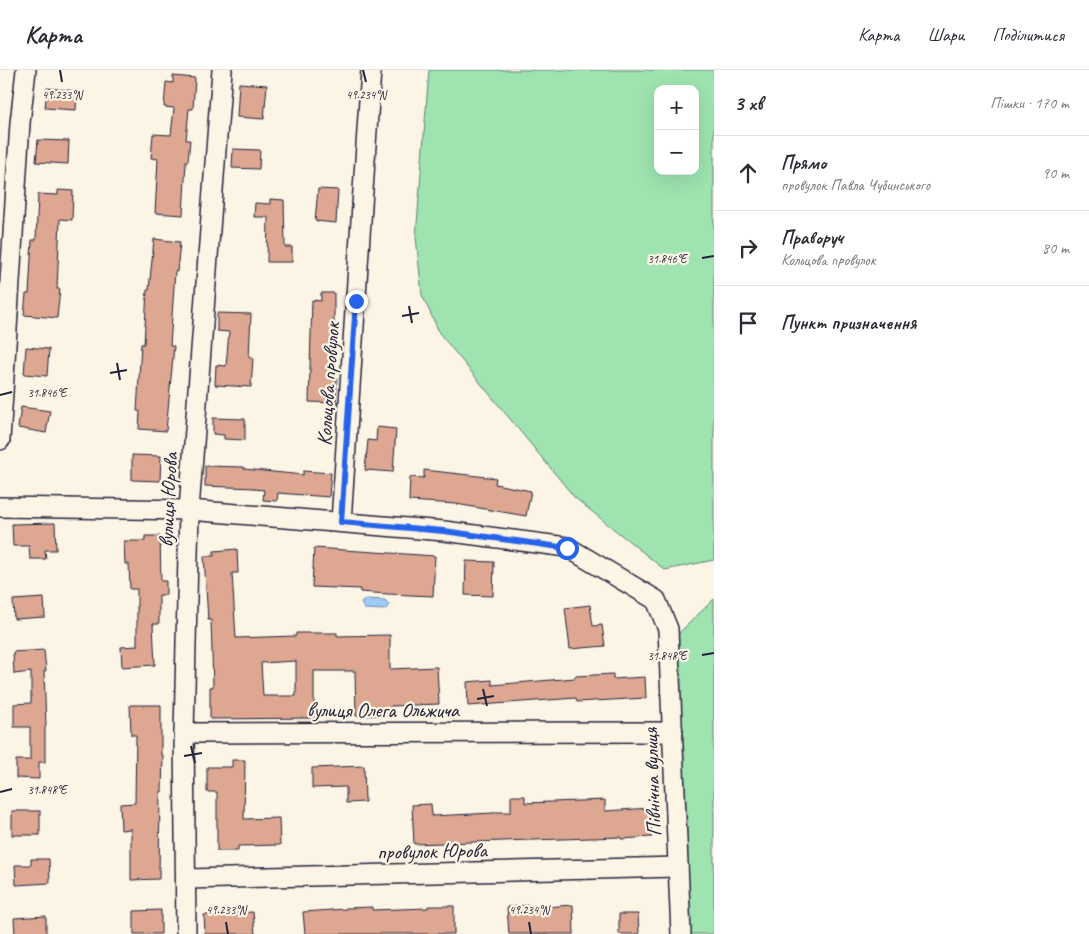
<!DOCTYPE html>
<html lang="uk">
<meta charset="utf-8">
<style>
:root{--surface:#fff;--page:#f2f2f3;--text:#2b2b33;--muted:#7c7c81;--line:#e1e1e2}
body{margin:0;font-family:Caveat,sans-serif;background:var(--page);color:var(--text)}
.controls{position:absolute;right:15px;top:15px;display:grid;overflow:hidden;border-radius:10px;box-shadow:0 5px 20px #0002}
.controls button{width:45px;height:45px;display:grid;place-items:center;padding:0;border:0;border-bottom:1px solid var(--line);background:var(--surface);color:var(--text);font:25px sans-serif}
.stop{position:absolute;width:15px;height:15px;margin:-11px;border:4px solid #2563eb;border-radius:50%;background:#fff}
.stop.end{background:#2563eb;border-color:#fff;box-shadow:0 1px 5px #0008}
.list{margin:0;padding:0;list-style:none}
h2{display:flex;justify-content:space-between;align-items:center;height:65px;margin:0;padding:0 20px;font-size:21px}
h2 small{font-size:16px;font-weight:400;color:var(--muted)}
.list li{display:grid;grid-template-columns:32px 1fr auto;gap:15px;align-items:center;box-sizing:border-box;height:75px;padding:0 20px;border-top:1px solid var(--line)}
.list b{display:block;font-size:19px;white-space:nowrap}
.list p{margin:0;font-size:16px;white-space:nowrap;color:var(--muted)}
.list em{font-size:16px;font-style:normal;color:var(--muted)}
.icon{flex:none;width:28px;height:28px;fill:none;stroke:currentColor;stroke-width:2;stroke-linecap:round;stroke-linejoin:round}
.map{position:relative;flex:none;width:714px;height:864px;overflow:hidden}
header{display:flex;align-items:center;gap:30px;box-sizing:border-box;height:70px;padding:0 25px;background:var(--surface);border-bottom:1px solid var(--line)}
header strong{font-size:24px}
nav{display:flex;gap:28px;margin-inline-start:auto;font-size:18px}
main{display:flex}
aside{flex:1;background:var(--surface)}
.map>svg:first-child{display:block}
</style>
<header>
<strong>Карта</strong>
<nav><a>Карта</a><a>Шари</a><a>Поділитися</a></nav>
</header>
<main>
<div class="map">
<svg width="714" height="864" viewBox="0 0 714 864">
<rect width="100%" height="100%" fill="#fcf5e5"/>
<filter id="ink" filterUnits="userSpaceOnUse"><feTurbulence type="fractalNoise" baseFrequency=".02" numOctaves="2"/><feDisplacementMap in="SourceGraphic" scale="10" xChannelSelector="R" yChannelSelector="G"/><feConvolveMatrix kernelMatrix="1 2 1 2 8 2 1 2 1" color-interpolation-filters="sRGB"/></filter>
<g filter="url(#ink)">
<g fill="#9ee3b0" stroke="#608276" fill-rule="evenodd">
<path d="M429,0H714V490L665,500L575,428L440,264L422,225L416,167ZM658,19H695V101H658Z"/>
<path d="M714,529V864H688L678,564Z"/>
</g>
<path fill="#9dcaf7" stroke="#6c87ac" d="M366,529L385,530L389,535L385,540L364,539L361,533Z"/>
<g fill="#dda792" stroke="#22223b" fill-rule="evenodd">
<path d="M173,6L195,8L193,39H189L186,70H190L188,91H186L183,145L155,143L158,89L151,88L153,64L171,65L174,38L164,37L166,12L173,13Z"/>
<path d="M239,13L267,15L264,49L237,47Z"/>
<path d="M47,18L77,21L76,40L45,38Z"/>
<path d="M38,70L69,71L68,94L36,92Z"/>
<path d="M233,79L260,80L259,99L232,98Z"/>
<path d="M318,119L338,120L336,153L315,151Z"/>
<path d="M58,120L73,121L72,150L60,149L57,219H60L57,248L24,245L26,224H29L32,170H36L38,124L58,125Z"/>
<path d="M270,129L284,130L285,177H292V192H267L268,147H254L255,133L270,134Z"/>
<path d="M154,169L180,172L177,202L175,201L170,276H174L166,361L139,359L140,341H137L141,274H144L147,220H149Z"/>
<path d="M321,223H334V308H337L336,333L309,332L312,230L321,231Z"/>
<path d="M217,243L251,244L249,288H253L251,317L215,315L216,295L226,296L229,262L217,261Z"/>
<path d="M26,277L49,279L47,306L24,304Z"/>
<path d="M21,337L50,341L46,363L18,358Z"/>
<path d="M213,348L245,349V370L224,369V365L213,364Z"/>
<path d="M377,357L396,359L393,402L365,400L368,370L376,371Z"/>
<path d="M132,385L161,386L160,411L132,410Z"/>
<path d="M205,396L244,397V399L303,405V401L331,403L329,427L278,423L277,431L263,430L264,420L254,419V418L205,416Z"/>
<path d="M424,400L496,408L495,414L531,421L526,446L456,434L409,431L410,407L424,408Z"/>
<path d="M55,453L56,480H45L46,489H30L29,476H13L12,454Z"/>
<path d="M145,466H160L161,511H166V525H159V554H153L155,595L122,597L121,577L137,576V519H130L129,494H125L124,471H145Z"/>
<path d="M314,478L435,486L433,526L388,524L360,522V519L312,517Z"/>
<path d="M237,479L238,503H232L236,568L296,566V563H337V566L390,565V599L437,597L439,634L391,636L392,645L356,646L355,601H314V648L210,649V617H213L211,550H208L204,486H214V481ZM296,591V626H263L261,593Z"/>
<path d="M466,491L494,492L493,526L465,525Z"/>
<path d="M44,528L45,547L14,549L13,530Z"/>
<path d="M590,535L593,556L602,555L605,576L570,579L565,538Z"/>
<path d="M44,580L46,601H44L46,656L45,657V692H39V709L16,708V690H30V657H14V634L31,633V602L14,604L13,582Z"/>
<path d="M613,604V609L645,607L646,628L577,632L576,628L468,636L467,612L492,610V615L575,608V606Z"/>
<path d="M130,635H161V685H163L162,722H160L159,809L131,810V759L121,760L120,734L135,733L136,665H131Z"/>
<path d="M232,690H245L244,749L279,748L280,775L238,776V781H217V722H207V697H232Z"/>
<path d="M364,696L365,732L346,733V717L312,718V698Z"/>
<path d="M511,726H525V733L605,730V741L650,738L652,767L621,769V767L414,774L412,735L431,734L432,746L494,743V742H511Z"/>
<rect x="12" y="741" width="28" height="24"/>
<path d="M31,789H49L50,813L16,815L15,795H31Z"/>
<path d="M530,835L531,838L573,835L574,864H509L507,837Z"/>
<path d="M428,836H454V864H305L303,842L346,839V838L372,837V840L428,838Z"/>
<path d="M161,840V864H134V841Z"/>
<path d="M253,842L255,864H205L204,845Z"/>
<path d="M619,844H638L639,864H619Z"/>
<path d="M46,846V864H15L14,848Z"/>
</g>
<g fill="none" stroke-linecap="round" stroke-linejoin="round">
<defs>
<g id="minor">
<path d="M0,370L20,53L26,0"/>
<path d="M0,437L189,440L444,461L567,477L656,530L668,559L681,864"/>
<path d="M341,452L371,0"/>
<path d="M184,663L673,662"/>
<path d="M186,809L678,797"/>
<path d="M186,864L184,663L189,440L222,0"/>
</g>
</defs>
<use href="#minor" stroke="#22223b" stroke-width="22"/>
<use href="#minor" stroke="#fcf5e5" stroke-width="19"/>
</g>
</g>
<g fill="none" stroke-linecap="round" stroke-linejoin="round" filter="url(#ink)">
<path stroke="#2563eb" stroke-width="6" d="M356,231L341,452L444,461L567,478"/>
</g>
<path fill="none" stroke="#22223b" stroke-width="2" d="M60,0L62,12M363,0L366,12M702,188L714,186M409,236L412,253M402,246L419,243M117,293L120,310M110,303L127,300M0,325L12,322M702,585L714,583M483,619L487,636M477,629L494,626M191,676L195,693M184,686L202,683M0,722L12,719M226,852L228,864M529,852L531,864"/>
<g text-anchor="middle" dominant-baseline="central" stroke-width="4.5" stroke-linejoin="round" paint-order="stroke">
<g font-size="21" fill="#22223b" stroke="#fcf5e5">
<text transform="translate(328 314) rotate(-86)">Кольцова провулок</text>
<text transform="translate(168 430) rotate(-87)">вулиця Юрова</text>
<text x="383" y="640">вулиця Олега Ольжича</text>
<text transform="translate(652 712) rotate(-92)">Північна вулиця</text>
<text transform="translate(432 781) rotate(-1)">провулок Юрова</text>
</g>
</g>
<g font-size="12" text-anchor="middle" fill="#22223b" stroke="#fcf5e5" stroke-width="4.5" stroke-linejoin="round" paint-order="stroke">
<text x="62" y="29">49.233°N</text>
<text x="366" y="29">49.234°N</text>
<text x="667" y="193">31.846°E</text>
<text x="47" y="327">31.846°E</text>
<text x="667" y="590">31.848°E</text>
<text x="47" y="724">31.848°E</text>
<text x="226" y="844">49.233°N</text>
<text x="529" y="844">49.234°N</text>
</g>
</svg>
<div class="controls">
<button>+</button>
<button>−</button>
</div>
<div class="stop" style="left:567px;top:478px"></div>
<div class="stop end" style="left:356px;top:231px"></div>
</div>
<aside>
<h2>3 хв<small>Пішки · 170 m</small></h2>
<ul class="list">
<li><svg class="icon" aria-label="ahead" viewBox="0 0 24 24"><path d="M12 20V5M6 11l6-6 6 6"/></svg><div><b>Прямо</b><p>провулок Павла Чубинського</p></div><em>90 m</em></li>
<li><svg class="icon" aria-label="right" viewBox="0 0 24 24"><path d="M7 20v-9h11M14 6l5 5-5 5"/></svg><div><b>Праворуч</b><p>Кольцова провулок</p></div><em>80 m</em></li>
<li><svg class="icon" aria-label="arrive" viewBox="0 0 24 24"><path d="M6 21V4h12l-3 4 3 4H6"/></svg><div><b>Пункт призначення</b></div></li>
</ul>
</aside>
</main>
